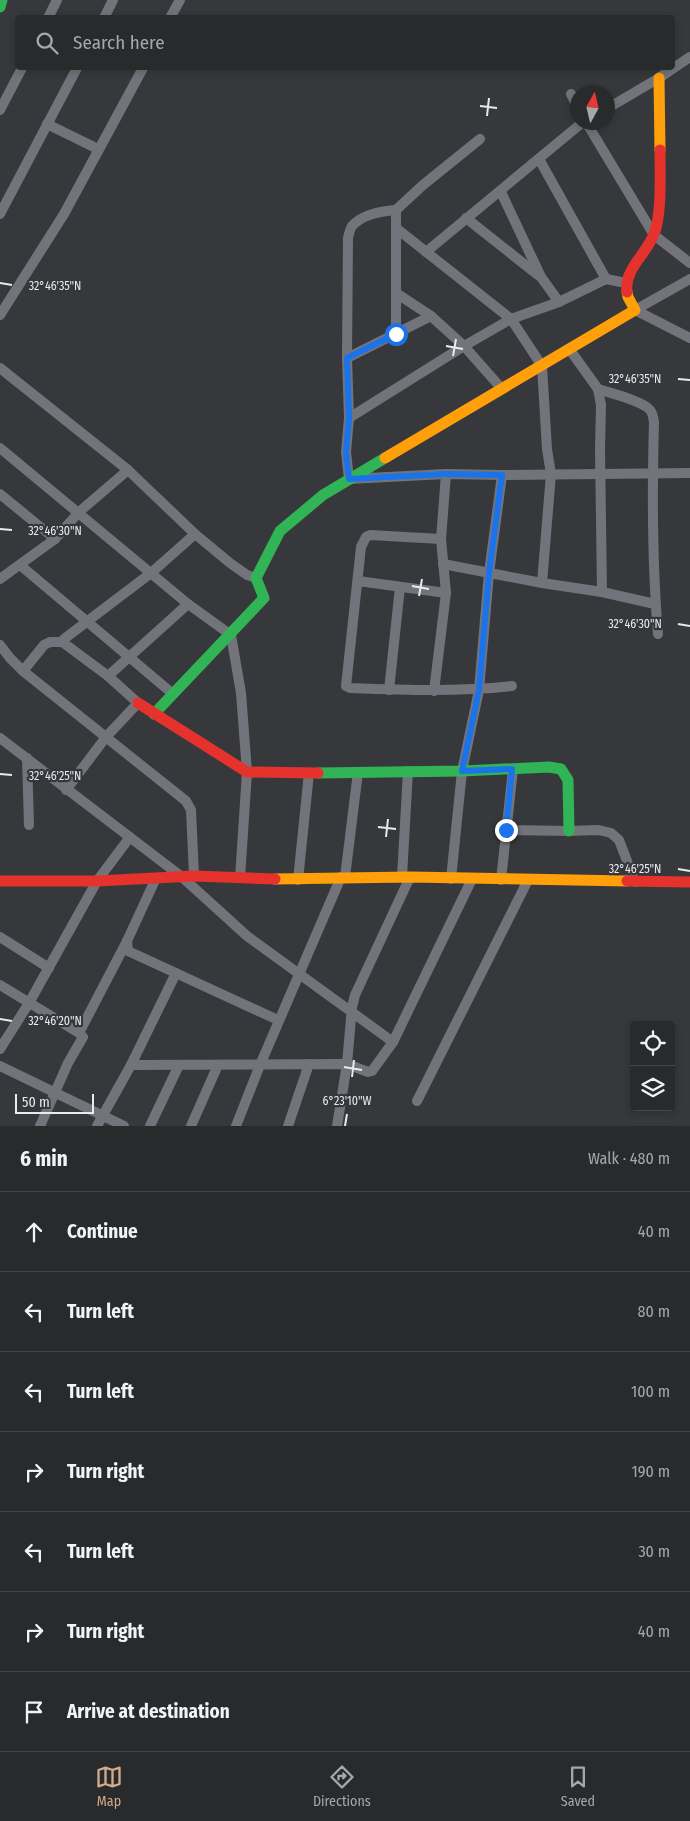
<!DOCTYPE html>
<meta charset="utf-8">
<style>
:root{--surface:#292a2c;--page:#353638;--text:#f1f3f6;--muted:#a5a7a9;--line:#454648;--accent:#d6ab8b}
body{margin:0;font-family:"Fira Sans Condensed",sans-serif;background:var(--page);color:var(--text)}
.controls{position:absolute;right:15px;bottom:15px;display:grid;overflow:hidden;border-radius:5px;box-shadow:0 2px 8px #0003}
.controls button{width:45px;height:45px;display:grid;place-items:center;padding:0;border:0;border-bottom:1px solid var(--line);background:var(--surface);color:var(--text);font:25px sans-serif}
.compass{position:absolute;left:570px;top:85px;width:45px;height:45px;border-radius:50%;background:var(--surface);box-shadow:0 2px 8px #0003;rotate:8deg}
.scale{position:absolute;left:15px;bottom:12px;width:79px;box-sizing:border-box;padding-left:5px;border:2px solid #e9eaed;border-top:0;font-size:14px;line-height:18px;white-space:nowrap;color:#e9eaed;-webkit-text-stroke:4px #36373c;paint-order:stroke}
.stop{position:absolute;width:15px;height:15px;margin:-11px;border:4px solid #1a73e8;border-radius:50%;background:#fff}
.stop.end{background:#1a73e8;border-color:#fff;box-shadow:0 1px 5px #0008}
.list{margin:0;padding:0;list-style:none}
h2{display:flex;justify-content:space-between;align-items:center;height:65px;margin:0;padding:0 20px;font-size:21px}
h2 small{font-size:16px;font-weight:400;color:var(--muted)}
.list li{display:grid;grid-template-columns:32px 1fr auto;gap:15px;align-items:center;box-sizing:border-box;height:80px;padding:0 20px;border-top:1px solid var(--line)}
.list b{display:block;font-size:19px;white-space:nowrap}
.list em{font-size:16px;font-style:normal;color:var(--muted)}
.icon{flex:none;width:28px;height:28px;fill:none;stroke:currentColor;stroke-width:2;stroke-linecap:round;stroke-linejoin:round}
.map{position:relative;flex:none;width:690px;height:1126px;overflow:hidden}
.search{position:absolute;background:var(--surface);box-shadow:0 2px 8px #0003;left:15px;right:15px;top:15px;height:55px;display:flex;align-items:center;gap:12px;box-sizing:border-box;padding:0 18px;border-radius:5px;color:var(--muted);font-size:19px}
.sheet{height:625px;background:var(--surface)}
nav{display:flex;justify-content:space-around;align-items:center;box-sizing:border-box;height:70px;border-top:1px solid var(--line);background:var(--surface);font-size:14px;color:var(--muted)}
nav a{display:grid;justify-items:center;gap:2px}
nav .on{color:var(--accent)}
.map>svg:first-child{display:block}
</style>
<div class="map">
<svg width="690" height="1126" viewBox="0 0 690 1126">
<rect width="100%" height="100%" fill="#37383b"/>
<g fill="none" stroke-linecap="round" stroke-linejoin="round">
<g stroke="#73747b" stroke-width="10">
<path d="M48,18L57,0"/>
<path d="M104,18L113,0"/>
<path d="M170,18L180,0"/>
<path d="M571,94L578,108"/>
<path d="M608,108L659,78L690,57"/>
<path d="M0,110L22,68"/>
<path d="M586,122L654,235L690,263"/>
<path d="M47,124L98,149"/>
<path d="M539,159L606,279L626,283"/>
<path d="M501,192L541,277L559,302"/>
<path d="M396,210C382,211 362,215 352,226C350,229 349,234 348,238L347,358L349,418L346,452L349,479L446,474L502,475L690,473"/>
<path d="M0,214L77,68"/>
<path d="M466,218L538,275"/>
<path d="M396,228L511,319L542,366L547,449L551,474L542,583"/>
<path d="M426,252L583,122"/>
<path d="M690,279L635,310L690,338"/>
<path d="M396,293L431,316"/>
<path d="M0,315L64,214L143,68"/>
<path d="M396,333V210L423,185L480,139"/>
<path d="M570,350L598,389L601,405L600,449L602,592L655,604"/>
<path d="M347,358L431,316L464,346L502,389"/>
<path d="M0,368L128,470L195,534L230,563L247,575L256,578"/>
<path d="M598,389C610,393 643,401 650,410C653,413 653,418 654,422C652,492 652,563 658,634"/>
<path d="M349,418L464,346L511,319L559,302L606,279"/>
<path d="M0,448L188,604L231,635L241,693L247,772L240,878"/>
<path d="M0,494L55,539"/>
<path d="M441,539L370,535L366,537L361,547L346,686L350,688C404,690 458,692 512,686"/>
<path d="M443,564L542,583L602,592"/>
<path d="M20,565L173,694"/>
<path d="M0,579L55,539L79,512L128,470"/>
<path d="M358,581L446,593"/>
<path d="M0,645L10,658L23,671L186,801L191,810L194,876"/>
<path d="M23,671L44,645L50,642H63"/>
<path d="M108,676L188,604"/>
<path d="M389,690L400,587"/>
<path d="M434,691L446,593L441,539L446,474"/>
<path d="M0,738L182,877L247,936L393,1042"/>
<path d="M27,758L29,825"/>
<path d="M66,790L106,737L138,703L108,676L65,644L64,639L151,573L195,534"/>
<path d="M506,830L569,831L599,830L611,833L619,840L635,882"/>
<path d="M345,877L358,772"/>
<path d="M402,877L408,771"/>
<path d="M156,878L127,941L128,951L278,1020"/>
<path d="M451,879L462,771L479,690L489,573L502,475"/>
<path d="M298,880L309,773"/>
<path d="M501,880L513,769"/>
<path d="M0,937L49,968"/>
<path d="M0,985L79,1033L83,1037L68,1063L40,1126"/>
<path d="M79,1033L127,941"/>
<path d="M0,1049L29,1003L97,881L130,837"/>
<path d="M131,1065L347,1064L368,1072L372,1071L393,1042L472,879"/>
<path d="M0,1066L124,1126"/>
<path d="M417,1101L528,880"/>
<path d="M97,1126L131,1065L176,973"/>
<path d="M150,1126L179,1065"/>
<path d="M191,1126L218,1065"/>
<path d="M236,1126L260,1065L341,877"/>
<path d="M288,1126L309,1064"/>
<path d="M337,1126L347,1064L352,1007L355,995L410,877"/>
</g>
<g stroke="#30b455" stroke-width="11">
<path d="M0,7L2,0"/>
<path d="M154,714L264,598L256,578L280,531L323,495L385,458"/>
<path d="M318,773L462,771L549,767L561,769L568,780L569,831"/>
</g>
<g stroke="#ff9f0a" stroke-width="11">
<path d="M659,78L660,150"/>
<path d="M385,458L635,310L628,297L627,292"/>
<path d="M275,879L410,877L627,881"/>
</g>
<g stroke="#e5322d" stroke-width="11">
<path d="M627,292C624,269 646,255 654,234C662,214 660,173 660,150"/>
<path d="M138,703L247,772L318,773"/>
<path d="M0,881H97L194,876L275,879"/>
<path d="M627,881L690,882"/>
</g>
</g>
<g fill="none" stroke-linecap="round" stroke-linejoin="round">
<path stroke="#1a73e8" stroke-width="6" d="M396,334L347,358L349,418L346,452L349,479L446,474L502,475L489,573L479,690L462,771L512,769L506,830"/>
</g>
<path fill="none" stroke="#e9eaed" stroke-width="2" d="M480,106L497,108M487,116L489,98M0,283L12,285M446,346L463,349M453,356L456,339M678,379L690,380M0,529L12,530M412,586L429,589M419,596L422,579M678,624L690,626M0,774L12,775M378,827L396,829M386,837L388,819M678,869L690,871M0,1019L12,1021M344,1067L362,1070M352,1077L354,1060M345,1126L347,1114"/>
<g font-size="12" text-anchor="middle" fill="#e9eaed" stroke="#36373c" stroke-width="4.5" stroke-linejoin="round" paint-order="stroke">
<text x="55" y="290">32°46'35"N</text>
<text x="635" y="383">32°46'35"N</text>
<text x="55" y="535">32°46'30"N</text>
<text x="635" y="628">32°46'30"N</text>
<text x="55" y="780">32°46'25"N</text>
<text x="635" y="873">32°46'25"N</text>
<text x="55" y="1025">32°46'20"N</text>
<text x="347" y="1105">6°23'10"W</text>
</g>
</svg>
<div class="controls">
<button><svg class="icon" aria-label="locate" viewBox="0 0 24 24"><circle cx="12" cy="12" r="6"/><path d="M12 2v4M12 18v4M2 12h4M18 12h4"/></svg></button>
<button><svg class="icon" aria-label="layers" viewBox="0 0 24 24"><path d="M12 4l9 5-9 5-9-5zM3 14l9 5 9-5"/></svg></button>
</div>
<svg class="compass" viewBox="-18 -18 36 36"><path d="M0-13l5 13h-10z" fill="#e53935"/><path d="M0 13l5-13h-10z" fill="#a5a7a9"/></svg>
<div class="scale">50 m</div>
<div class="stop" style="left:396px;top:334px"></div>
<div class="stop end" style="left:506px;top:830px"></div>
<div class="search"><svg class="icon" aria-label="search" viewBox="0 0 24 24"><circle cx="10" cy="10" r="6"/><path d="M15 15l6 6"/></svg>Search here</div>
</div>
<section class="sheet">
<h2>6 min<small>Walk · 480 m</small></h2>
<ul class="list">
<li><svg class="icon" aria-label="ahead" viewBox="0 0 24 24"><path d="M12 20V5M6 11l6-6 6 6"/></svg><div><b>Continue</b></div><em>40 m</em></li>
<li><svg class="icon" aria-label="left" viewBox="0 0 24 24"><path d="M17 20v-9H6M10 6l-5 5 5 5"/></svg><div><b>Turn left</b></div><em>80 m</em></li>
<li><svg class="icon" aria-label="left" viewBox="0 0 24 24"><path d="M17 20v-9H6M10 6l-5 5 5 5"/></svg><div><b>Turn left</b></div><em>100 m</em></li>
<li><svg class="icon" aria-label="right" viewBox="0 0 24 24"><path d="M7 20v-9h11M14 6l5 5-5 5"/></svg><div><b>Turn right</b></div><em>190 m</em></li>
<li><svg class="icon" aria-label="left" viewBox="0 0 24 24"><path d="M17 20v-9H6M10 6l-5 5 5 5"/></svg><div><b>Turn left</b></div><em>30 m</em></li>
<li><svg class="icon" aria-label="right" viewBox="0 0 24 24"><path d="M7 20v-9h11M14 6l5 5-5 5"/></svg><div><b>Turn right</b></div><em>40 m</em></li>
<li><svg class="icon" aria-label="arrive" viewBox="0 0 24 24"><path d="M6 21V4h12l-3 4 3 4H6"/></svg><div><b>Arrive at destination</b></div></li>
</ul>
</section>
<nav>
<a class="on"><svg class="icon" aria-label="map" viewBox="0 0 24 24"><path d="M3 6l6-2 6 2 6-2v14l-6 2-6-2-6 2zM9 4v14M15 6v14"/></svg>Map</a>
<a><svg class="icon" aria-label="directions" viewBox="0 0 24 24"><path d="M12 3l9 9-9 9-9-9zM9 14v-3h6M13 9l2 2-2 2"/></svg>Directions</a>
<a><svg class="icon" aria-label="saved" viewBox="0 0 24 24"><path d="M7 4h10v16l-5-4-5 4z"/></svg>Saved</a>
</nav>
